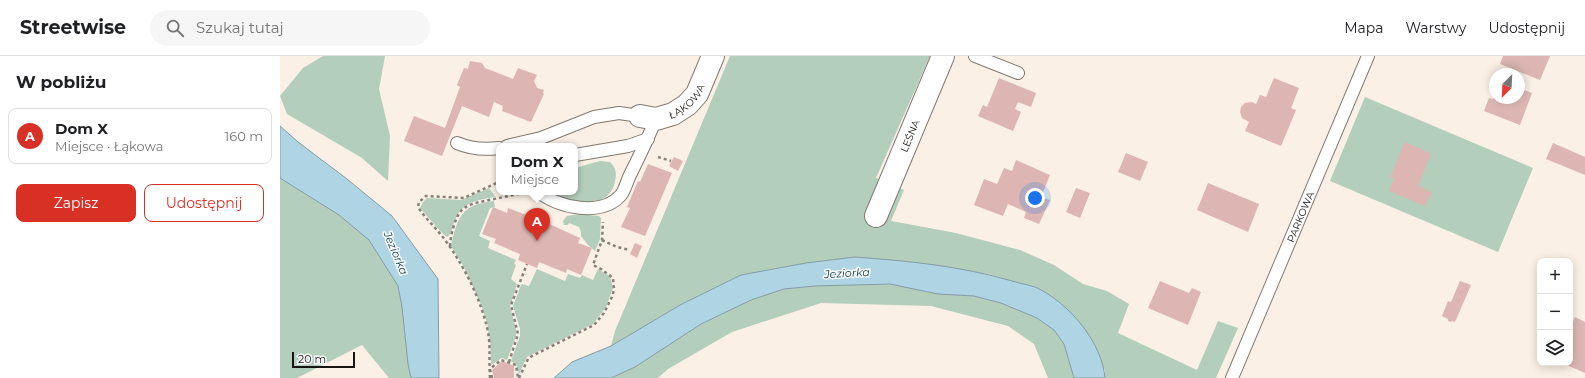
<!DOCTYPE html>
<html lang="pl">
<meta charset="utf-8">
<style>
:root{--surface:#fff;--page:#f6f6f6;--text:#202124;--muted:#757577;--line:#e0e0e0;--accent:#d93025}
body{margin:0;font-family:Montserrat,sans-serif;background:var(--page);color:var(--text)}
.controls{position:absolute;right:12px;bottom:12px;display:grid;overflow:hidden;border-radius:8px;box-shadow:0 2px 10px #0003}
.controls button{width:36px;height:36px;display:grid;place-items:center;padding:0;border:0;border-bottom:1px solid var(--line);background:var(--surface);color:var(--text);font:20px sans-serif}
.compass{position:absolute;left:1209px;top:12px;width:36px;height:36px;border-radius:50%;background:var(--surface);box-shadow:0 2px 10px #0003;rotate:204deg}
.scale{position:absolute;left:12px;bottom:10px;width:63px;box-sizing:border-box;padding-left:4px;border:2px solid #181411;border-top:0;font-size:11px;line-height:14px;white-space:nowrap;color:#181411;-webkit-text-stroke:3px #fff;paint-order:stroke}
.you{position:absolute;left:755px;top:142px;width:14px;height:14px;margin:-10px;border:3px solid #fff;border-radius:50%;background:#1a73e8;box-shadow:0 0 0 6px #1a73e833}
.badge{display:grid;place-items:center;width:26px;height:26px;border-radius:50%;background:var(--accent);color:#fff;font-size:13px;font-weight:700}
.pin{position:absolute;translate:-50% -33px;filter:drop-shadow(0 1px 2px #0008)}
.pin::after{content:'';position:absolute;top:21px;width:14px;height:12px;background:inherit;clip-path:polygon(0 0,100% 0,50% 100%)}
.popup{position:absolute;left:216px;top:87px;width:82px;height:52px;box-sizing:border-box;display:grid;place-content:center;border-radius:8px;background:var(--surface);filter:drop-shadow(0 1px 3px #0005);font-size:13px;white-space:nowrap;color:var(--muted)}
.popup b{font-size:15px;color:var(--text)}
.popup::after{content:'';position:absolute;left:50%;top:100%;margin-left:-8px;border:8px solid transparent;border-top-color:var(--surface)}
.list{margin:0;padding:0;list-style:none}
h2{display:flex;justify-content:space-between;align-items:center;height:52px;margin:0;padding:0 16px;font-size:17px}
h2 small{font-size:13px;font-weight:400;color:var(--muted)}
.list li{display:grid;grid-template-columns:26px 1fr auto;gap:12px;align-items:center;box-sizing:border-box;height:56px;margin:0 8px 8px;padding:0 8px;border:1px solid var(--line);border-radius:8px}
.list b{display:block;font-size:15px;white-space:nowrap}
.list p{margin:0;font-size:13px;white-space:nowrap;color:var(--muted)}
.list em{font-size:13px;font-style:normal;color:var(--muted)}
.actions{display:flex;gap:8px;padding:12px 16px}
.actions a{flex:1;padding:9px 0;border:1px solid var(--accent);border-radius:8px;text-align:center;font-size:14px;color:var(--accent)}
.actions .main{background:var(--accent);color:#fff}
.icon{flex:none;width:22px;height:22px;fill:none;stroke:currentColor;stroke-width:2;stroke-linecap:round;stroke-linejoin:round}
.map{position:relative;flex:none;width:1305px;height:322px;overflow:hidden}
header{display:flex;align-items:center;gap:24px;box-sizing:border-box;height:56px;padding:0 20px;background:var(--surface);border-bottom:1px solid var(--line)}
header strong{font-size:19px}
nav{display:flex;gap:22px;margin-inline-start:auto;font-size:14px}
.search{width:280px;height:36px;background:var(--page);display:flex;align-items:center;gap:10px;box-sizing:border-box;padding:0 14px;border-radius:22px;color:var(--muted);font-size:15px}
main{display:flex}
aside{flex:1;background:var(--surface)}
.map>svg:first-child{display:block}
</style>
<header>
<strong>Streetwise</strong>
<div class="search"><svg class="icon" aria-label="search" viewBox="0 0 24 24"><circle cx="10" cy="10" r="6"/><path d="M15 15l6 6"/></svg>Szukaj tutaj</div>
<nav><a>Mapa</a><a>Warstwy</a><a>Udostępnij</a></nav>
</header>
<main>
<aside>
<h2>W pobliżu<small></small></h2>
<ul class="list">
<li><span class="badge">A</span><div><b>Dom X</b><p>Miejsce · Łąkowa</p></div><em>160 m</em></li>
</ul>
<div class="actions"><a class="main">Zapisz</a><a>Udostępnij</a></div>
</aside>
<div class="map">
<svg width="1305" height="322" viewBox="0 0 1305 322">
<rect width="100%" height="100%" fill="#faf0e5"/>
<g fill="#b3cebb">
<path d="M43,0H105L99,33L110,80L108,125L82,102L7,58L0,40L23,12Z"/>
<path d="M450,0H650L596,122L624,134L611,165L676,177L740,194L774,209L803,228L827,235L849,248L838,277L917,314L938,265L958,272L936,322H825V314L760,233L708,218L630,206L575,201L526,207L461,219L400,249L331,290L335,275Z"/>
<path d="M1085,41L1253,112L1218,196L1050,125Z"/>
<path d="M320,105L330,106C336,112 337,117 335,125C332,146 308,150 291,145C284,142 277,139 271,136H295V112Z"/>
<path d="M0,122L59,159L89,184L118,230L122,251L128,308L131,322H109L82,289L17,322H0Z"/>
<path d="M209,132L215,140V141C196,144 180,147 174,167C172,172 172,178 167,181L161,176L140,152L143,146L147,142L181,144Z"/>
<path d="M214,145L215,151L210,152L199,180L210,185L208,192L236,204L234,208L236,209L231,223L237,228L230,251L236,273V280L227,304L222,302L211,309L210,285L207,267L202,251L184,211L171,190C172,184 173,180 175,174C182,152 191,148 214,145Z"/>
<path d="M300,158L319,160L321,162L320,183L315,195L308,189L301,180V176L299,171L289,167L288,169H284L283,165L287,160Z"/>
<path d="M257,213L285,225L288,218L300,222L302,219L313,224L318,213L328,219L331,224L333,232L326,251L320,259L313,268L247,301L239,318L236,308L231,305L240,280V273L233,250L241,229L242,228L249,230Z"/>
<path d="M611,228L658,238L694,240L721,247L757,262L774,274L784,288L794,322H768L754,288L728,270L651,250L541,247L452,276L388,313L378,322H331L355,311L421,268L471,244L504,233L535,230Z"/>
</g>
<g fill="#afd5e5" stroke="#829ba5">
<path d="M0,70L18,86L67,123L112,160L158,223L159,322H131L128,308L122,251L118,230L89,184L59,159L0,122Z"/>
<path d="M575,201C628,205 681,210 732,225C741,228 753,229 761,234C791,250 822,287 825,322H794L784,288L774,274L757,262L721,247L694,240L658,238L610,228L535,230L504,233L471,244L421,268L355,311L331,322H274L292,306L331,290L400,249L461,219L526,207Z"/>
</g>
<g fill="#ddb6b3">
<path d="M1223,0H1270L1260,24L1220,8Z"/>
<path d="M190,5L202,7L205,12L233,23L238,12L257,19L254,25L257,32L264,34L263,37L264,38L251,66L222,55L223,50L214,46L209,61L182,50L162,100L124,85L134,60L165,72L180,31L177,29L184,12L188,13Z"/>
<path d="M719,22L756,37L751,51L738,46L735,53L741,56L733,75L698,60L703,49L707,51Z"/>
<path d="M994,22L1019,32L1011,52L1016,54L1001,90L965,75L969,66L962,62L960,56L961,51L965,47L972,46L976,48L980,39L986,41Z"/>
<path d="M1239,32L1252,37L1240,69L1204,55L1209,42L1213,43L1214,42H1239Z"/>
<path d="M1125,86L1151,98L1138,130L1152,136L1145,150L1109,135L1114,123L1110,121Z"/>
<path d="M1273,87L1305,101V119L1266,103Z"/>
<path d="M846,97L868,106L860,125L838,116Z"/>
<path d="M394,101L403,105L398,115L389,110Z"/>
<path d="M736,104L770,119L761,141L770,144L759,168L744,162L746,156L728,148L723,160L694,149L704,123L717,128L724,112L732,115Z"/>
<path d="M368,108L392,117L365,180L341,171L350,152L347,151L358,125L360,126Z"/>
<path d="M928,127L979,148L968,176L917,154Z"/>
<path d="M796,132L810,137L800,162L786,156Z"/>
<path d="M213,151L227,157L228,152L265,166L300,182L298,187L312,192L301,219L287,213L286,217L259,206L257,212L238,204L240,198L214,187L216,183L202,178Z"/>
<path d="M355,187L362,190L357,202L350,198Z"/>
<path d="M880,225L909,237L912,232L921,236L908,269L868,252Z"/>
<path d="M1180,225L1191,229L1175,266L1172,265L1171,266L1168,265V263L1162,260L1168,245L1171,246Z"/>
<path d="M1295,261L1305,266V317L1282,307H1290V272Z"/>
<path d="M222,305L234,310V322H214L212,314Z"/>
</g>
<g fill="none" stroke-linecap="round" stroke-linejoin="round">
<defs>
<g id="service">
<path d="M695,0L738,17"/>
<path d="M177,87C191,93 204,94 219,92"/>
<path d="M227,90L261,82L314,61L339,57L360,60"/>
<path d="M295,99L348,90L368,83"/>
<path d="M259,136C278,152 322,161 341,139C345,134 347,125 350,119C359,101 368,82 376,63"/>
<path id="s1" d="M952,322L1088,0"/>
</g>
<g id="minor">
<path id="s2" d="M360,60L376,63L393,58L407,49L417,38L433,0"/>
<path id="s3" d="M596,160L663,0"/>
</g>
</defs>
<use href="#service" stroke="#827970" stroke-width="14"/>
<use href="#minor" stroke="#827970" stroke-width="24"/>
<g stroke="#878079" stroke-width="2.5" stroke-dasharray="3 3" stroke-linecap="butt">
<path d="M378,101L391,105"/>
<path d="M265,166L268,160"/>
<path d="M322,184L337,191L350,194"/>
<path d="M170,190C170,182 175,161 181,155C184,151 190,149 195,147L243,137"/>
<path d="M229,306L238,278L231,249L247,208"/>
<path d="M210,322C209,309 210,296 209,282C204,248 183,207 162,180C154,170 145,162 138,151L139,146L146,140L184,142L219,126"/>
<path d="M212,322L210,313L221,304L236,309L238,322"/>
<path d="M239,322L248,303L252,300L314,269L324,257L332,241L334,234L333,222L321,213L313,209L322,184L323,166"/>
</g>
<use href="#service" stroke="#fff" stroke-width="12"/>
<use href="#minor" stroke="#fff" stroke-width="22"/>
</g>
<g text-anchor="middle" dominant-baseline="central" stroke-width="3" stroke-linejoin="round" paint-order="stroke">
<g font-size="10" fill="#181411" stroke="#fff">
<text stroke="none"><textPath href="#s2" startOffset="53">ŁĄKOWA</textPath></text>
<text stroke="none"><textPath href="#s3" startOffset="87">LEŚNA</textPath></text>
<text stroke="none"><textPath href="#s1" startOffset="175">PARKOWA</textPath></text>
</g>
<g font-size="11" font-style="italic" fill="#003849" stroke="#fff">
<text transform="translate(116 197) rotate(67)">Jeziorka</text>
<text transform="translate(567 217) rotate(-3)">Jeziorka</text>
</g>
</g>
</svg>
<div class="controls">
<button>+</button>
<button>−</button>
<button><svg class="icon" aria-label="layers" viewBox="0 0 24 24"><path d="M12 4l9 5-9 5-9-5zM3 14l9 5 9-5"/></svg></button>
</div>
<svg class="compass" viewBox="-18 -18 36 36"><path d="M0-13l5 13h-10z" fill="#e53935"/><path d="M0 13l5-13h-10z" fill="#757577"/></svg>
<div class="scale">20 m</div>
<div class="you"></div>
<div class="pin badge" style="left:257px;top:185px">A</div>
<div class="popup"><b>Dom X</b>Miejsce</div>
</div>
</main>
